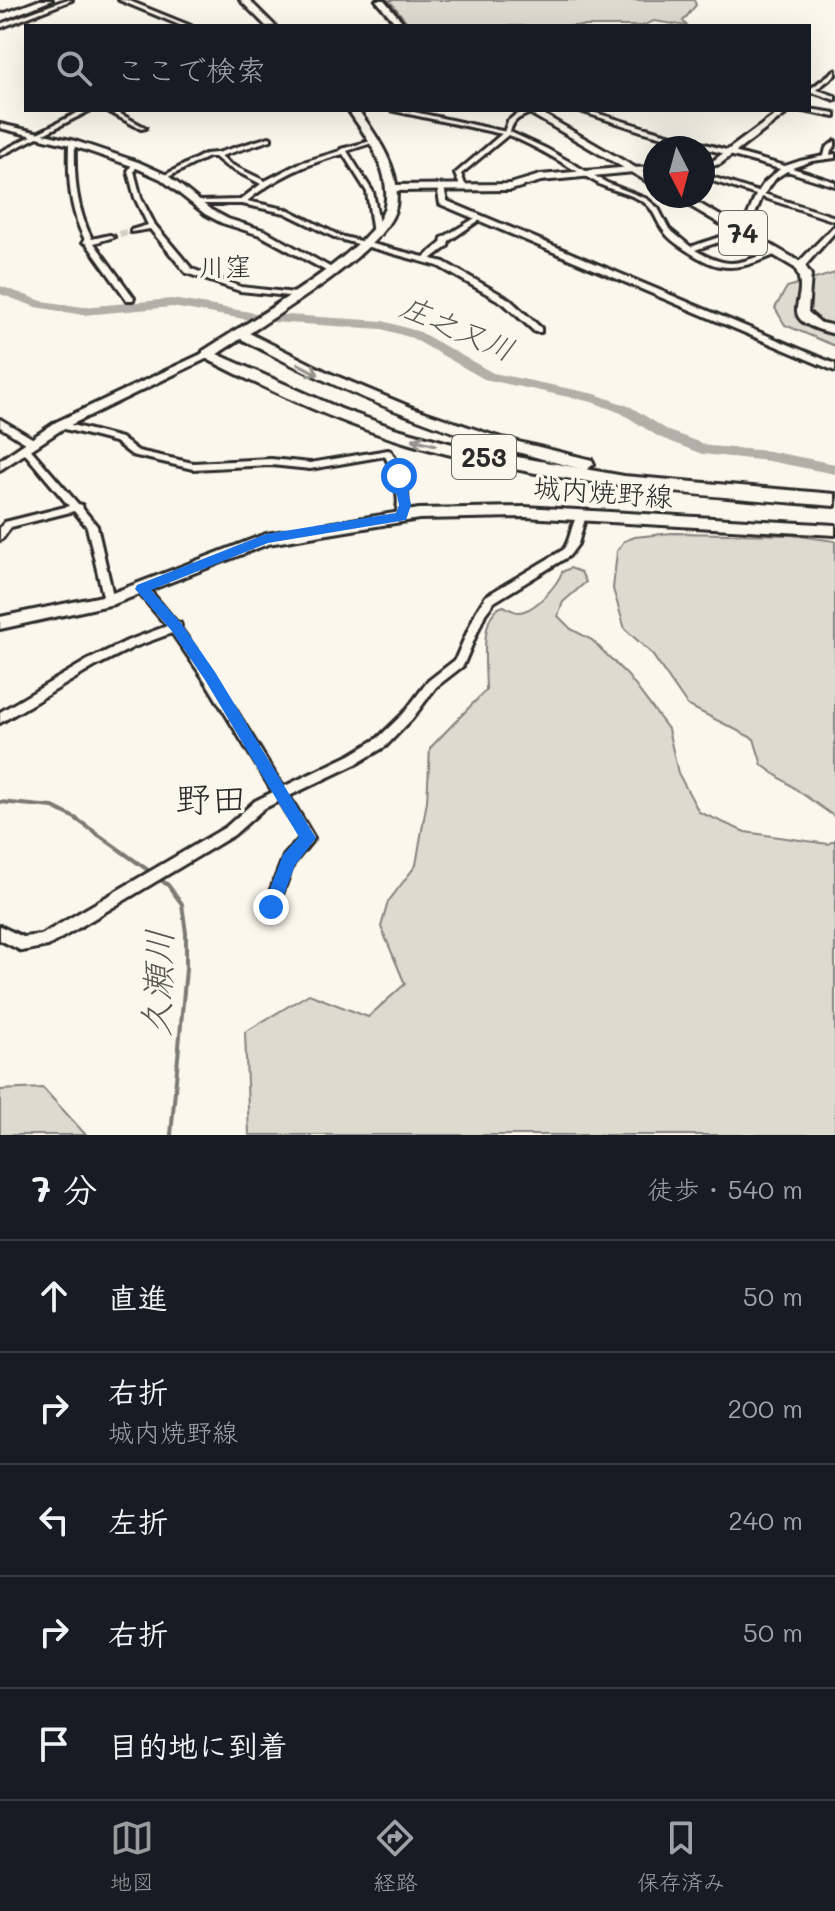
<!DOCTYPE html>
<html lang="ja">
<meta charset="utf-8">
<style>
:root{--surface:#171b24;--page:#20242c;--text:#f1f3f6;--muted:#9ea1a6;--line:#363941;--accent:#98999b}
body{margin:0;font-family:Mali,"Klee One",sans-serif;background:var(--page);color:var(--text)}
.compass{position:absolute;left:643px;top:136px;width:72px;height:72px;border-radius:50%;background:var(--surface);box-shadow:0 8px 32px #0002;rotate:174deg}
.stop{position:absolute;width:24px;height:24px;margin:-18px;border:6px solid #1a73e8;border-radius:50%;background:#fff}
.stop.end{background:#1a73e8;border-color:#fff;box-shadow:0 2px 8px #0008}
.list{margin:0;padding:0;list-style:none}
h2{display:flex;justify-content:space-between;align-items:center;height:104px;margin:0;padding:0 32px;font-size:34px}
h2 small{font-size:26px;font-weight:400;color:var(--muted)}
.list li{display:grid;grid-template-columns:52px 1fr auto;gap:24px;align-items:center;box-sizing:border-box;height:112px;padding:0 32px;border-top:2px solid var(--line)}
.list b{display:block;font-size:30px;white-space:nowrap}
.list p{margin:0;font-size:26px;white-space:nowrap;color:var(--muted)}
.list em{font-size:26px;font-style:normal;color:var(--muted)}
.icon{flex:none;width:44px;height:44px;fill:none;stroke:currentColor;stroke-width:2;stroke-linecap:round;stroke-linejoin:round}
.map{position:relative;flex:none;width:835px;height:1135px;overflow:hidden}
.search{position:absolute;background:var(--surface);box-shadow:0 8px 32px #0002;left:24px;right:24px;top:24px;height:88px;display:flex;align-items:center;gap:20px;box-sizing:border-box;padding:0 28px;border-radius:0px;color:var(--muted);font-size:30px}
.sheet{height:664px;background:var(--surface)}
nav{display:flex;justify-content:space-around;align-items:center;box-sizing:border-box;height:112px;border-top:2px solid var(--line);background:var(--surface);font-size:22px;color:var(--muted)}
nav a{display:grid;justify-items:center;gap:4px}
nav .on{color:var(--accent)}
.map>svg:first-child{display:block}
</style>
<div class="map">
<svg width="835" height="1135" viewBox="0 0 835 1135">
<rect width="100%" height="100%" fill="#fbf7ec"/>
<filter id="ink" filterUnits="userSpaceOnUse"><feTurbulence type="fractalNoise" baseFrequency=".0125" numOctaves="2"/><feDisplacementMap in="SourceGraphic" scale="16" xChannelSelector="R" yChannelSelector="G"/><feConvolveMatrix kernelMatrix="1 2 1 2 8 2 1 2 1" color-interpolation-filters="sRGB"/></filter>
<g filter="url(#ink)">
<g fill="#dddad0" stroke="#84827e" stroke-width="2">
<path d="M389,0H694L696,5L683,21L687,26L654,21L642,26H410Z"/>
<path d="M835,273V346L785,325L775,308L787,287Z"/>
<path d="M672,533L792,535L835,541V817L762,765L754,739L687,705L651,653L625,629L613,589L617,551L624,541L635,537Z"/>
<path d="M570,568L581,572L586,582L563,602L558,616L571,629L592,640L628,676L668,729L678,773L699,812L745,832L828,844L835,840V1135H249L245,1032L309,994L368,1017L405,984L381,927L388,902L416,865L427,801L430,748L486,690C486,669 478,611 504,606C510,609 516,614 524,611C538,607 557,585 562,572Z"/>
<path d="M43,1088L86,1135H0V1090Z"/>
</g>
<g fill="none" stroke-linecap="round" stroke-linejoin="round">
<g stroke="#7b7a75" stroke-width="4">
<path d="M0,802L53,807L75,818L152,873"/>
<path d="M158,878L168,885L182,904L186,933V969L171,1135"/>
</g>
<path fill="#b1afa7" fill-rule="evenodd" d="M0,286L42,301L83,307L172,299L256,313L383,321L420,332L493,373L595,394L631,407L669,431L709,446L769,451L835,464V474L769,461L702,454L659,437L621,413L592,402L484,379L412,338L382,329L256,321L172,307L83,315L36,307L0,294Z"/>
<path stroke="#d1cec5" stroke-width="7" stroke-dasharray="7 3" stroke-linecap="butt" d="M110,237L133,231"/>
<defs>
<g id="minor">
<path d="M65,0H72L0,28V24Z"/>
<path d="M809,87L835,96V100L809,91Z"/>
<path d="M809,109L835,113V117L798,110Z"/>
<path d="M83,110H91L0,156V152Z"/>
<path d="M106,110H113L146,128L141,129Z"/>
<path d="M528,110H536C523,118 515,115 510,132L547,149L607,183L647,199L658,208L669,229L691,247C708,240 733,236 745,220C750,213 752,203 756,195L703,178V174L758,192L764,183L780,169L641,131L577,110H586L646,128L785,166L800,161L824,156L826,148L835,141V146L831,150L830,155L835,154V158L812,161L792,168L835,182V186L787,171L776,178L764,194L835,217V221L762,197C758,206 756,215 750,222C738,239 714,243 695,250C731,271 739,263 775,250L779,252C772,257 764,259 756,262C727,272 712,267 686,250C678,245 669,239 663,230C655,219 654,208 642,201C629,193 614,191 601,185C570,168 541,148 508,135L461,174L466,187L461,188L455,174L456,173L504,132L508,121L514,116Z"/>
<path d="M269,137L271,138V140L221,156L230,164L265,181L300,163L340,151L341,149L375,140V142L347,151L373,192L381,234L377,236L373,234L367,192L343,154C307,163 275,178 247,201L289,210L340,236L424,257L441,243L442,238L477,217H481V219L449,241L448,246L431,259L444,262L509,299L541,328V332H535L503,303L438,266L336,238L285,213L242,204H197L196,203L199,201L240,200L261,184L226,166L215,157H208L166,178L161,177L205,154L217,153Z"/>
<path d="M72,141L75,143C74,177 76,208 92,239L110,235L114,237L94,243L134,298L133,300H127L87,244L83,242L85,240C69,209 68,178 69,143Z"/>
<path d="M135,162L138,164L134,171L141,198L155,225L192,269L241,287L295,293H298V297L240,291L186,273L150,229L131,232V230L148,225L135,198L128,171L133,163Z"/>
<path d="M835,226V232L803,268H797V264L833,227Z"/>
<path d="M60,422L121,438L138,451L193,463L271,459L310,463L388,450L391,451C403,471 411,493 406,516L401,519L396,516C401,495 395,475 385,456L310,469L271,465L193,469L132,455L115,442L57,427L56,425Z"/>
<path d="M25,445L28,446L78,504L82,505L83,509L97,526L114,600L113,603H105L104,600L87,527L74,511L11,527L3,538L0,540V528L5,522L69,506L22,450L21,448L22,446Z"/>
<path d="M581,512L586,515L578,544L569,556L494,602L485,614L463,666L436,687L412,719L386,746L358,763L289,796L314,838L293,864L276,911L271,913L266,911L264,907L284,856L301,837L279,801L263,809L234,835L48,946L22,951L0,940V926L23,937L41,935L226,827L255,801L273,792L206,682L172,633L134,647L96,666L0,723V712L88,660L127,641L167,626L138,592L137,589L138,586H146L176,622L180,623L181,626L180,628L214,675L283,787L350,755L378,738L404,713L428,681L455,660L476,612L486,596L563,550C572,539 571,519 581,512Z"/>
</g>
<g id="tertiary">
<path d="M119,0H127L191,26H182Z"/>
<path d="M835,70V75L809,95V90Z"/>
<path d="M390,110H405L511,133L507,135Z"/>
<path d="M782,110H791L720,164L703,168V164L714,160Z"/>
<path d="M0,124L75,141L138,162L167,175L211,210L228,219L266,231L335,270L334,272H328L260,235L222,223L205,214L161,179L132,166L70,145L0,128Z"/>
<path d="M655,167V171L631,172L627,170L631,168Z"/>
<path d="M437,186L444,188L447,201L835,364V371L440,204Z"/>
<path d="M0,419L37,441L38,443L37,445H29L0,427Z"/>
</g>
<g id="secondary">
<path d="M631,167L636,170L634,172L541,181L511,190L391,191L386,188L391,185L510,184L540,175Z"/>
<path d="M208,351L214,354L212,356L64,428L0,470V460L56,422Z"/>
<path d="M525,507L835,525V535L525,517L419,519L268,544L114,604L0,629V617L107,595L266,534L419,509Z"/>
</g>
<g id="primary">
<path d="M376,0H384L406,26H398Z"/>
<path d="M524,110H536L655,179V186Z"/>
<path d="M673,196H686L804,264L811,275L808,312L821,323L835,326V334C768,318 814,303 795,268Z"/>
</g>
<g id="trunk">
<path d="M240,0H249L275,26H266Z"/>
<path d="M348,110H358C377,136 402,171 396,206C389,252 253,329 213,357H203V351C242,325 377,249 385,206C392,171 367,137 348,110Z"/>
</g>
<g id="motorway">
<path d="M40,0H52L0,21V15Z"/>
<path d="M239,328L329,373L413,408L498,437L592,460L594,464L586,470C459,440 349,397 234,335L232,332Z"/>
<path d="M208,350L341,409L394,428L467,448L624,476L835,494V506C692,495 548,484 410,444C338,423 269,391 203,357L201,354Z"/>
</g>
</defs>
<use href="#minor" stroke="#2b2b2b" stroke-width="6"/>
<use href="#tertiary" stroke="#2b2b2b" stroke-width="6"/>
<use href="#secondary" stroke="#2b2b2b" stroke-width="6"/>
<use href="#primary" stroke="#2b2b2b" stroke-width="6"/>
<use href="#trunk" stroke="#2b2b2b" stroke-width="6"/>
<use href="#motorway" stroke="#2b2b2b" stroke-width="6"/>
<use href="#minor" fill="#fbf7ec" fill-rule="evenodd"/>
<use href="#tertiary" fill="#fbf7ec" fill-rule="evenodd"/>
<use href="#secondary" fill="#fbf7ec" fill-rule="evenodd"/>
<use href="#primary" fill="#fbf7ec" fill-rule="evenodd"/>
<use href="#trunk" fill="#fbf7ec" fill-rule="evenodd"/>
<use href="#motorway" fill="#fbf7ec" fill-rule="evenodd"/>
</g>
<defs><path id="oneway-shaft" d="M-6 0H5M1.5-3L5.5 0L1.5 3" fill="none" stroke-width="1.6" stroke-linecap="round" stroke-linejoin="round" transform="scale(2)"/></defs>
<g stroke="#93918c">
<use href="#oneway-shaft" transform="translate(308 369) rotate(28)"/>
<use href="#oneway-shaft" transform="translate(424 442) rotate(-166)"/>
</g>
</g>
<path fill="#1a73e8" d="M399,472L405,476L411,505L406,520L268,543L151,590L181,623L215,672L316,838L295,865L277,913L271,915L265,913L263,907L283,855L299,837L205,680L171,630L135,589L137,585L266,534L396,513L399,505L393,476Z"/>
<g text-anchor="middle" dominant-baseline="central" stroke-width="7" stroke-linejoin="round" paint-order="stroke">
<g fill="#fbf7ec" stroke="#696865" stroke-width="2">
<rect x="719" y="211" width="48" height="44" rx="6"/>
<rect x="452" y="435" width="64" height="44" rx="6"/>
</g>
<g font-size="26" font-weight="bold" fill="#2b2b2b">
<text x="743" y="233">74</text>
<text x="484" y="457">253</text>
</g>
<g font-size="26" fill="#2b2b2b" stroke="#fbf7ec">
<text x="225" y="266">川窪</text>
</g>
<g font-size="28" fill="#2b2b2b" stroke="#fbf7ec">
<text transform="translate(603 491) rotate(4)">城内焼野線</text>
</g>
<g font-size="30" font-style="italic" fill="#5a5956" stroke="#fbf7ec">
<text transform="translate(458 327) rotate(23)">庄之又川</text>
</g>
<g font-size="36" fill="#2b2b2b" stroke="#fbf7ec">
<text x="211" y="797">野田</text>
</g>
<g font-size="36" font-style="italic" fill="#5a5956" stroke="#fbf7ec">
<text transform="translate(156 983) rotate(-88)">久瀬川</text>
</g>
</g>
</svg>
<svg class="compass" viewBox="-18 -18 36 36"><path d="M0-13l5 13h-10z" fill="#e53935"/><path d="M0 13l5-13h-10z" fill="#9ea1a6"/></svg>
<div class="stop" style="left:399px;top:476px"></div>
<div class="stop end" style="left:271px;top:907px"></div>
<div class="search"><svg class="icon" aria-label="search" viewBox="0 0 24 24"><circle cx="10" cy="10" r="6"/><path d="M15 15l6 6"/></svg>ここで検索</div>
</div>
<section class="sheet">
<h2>7 分<small>徒歩 · 540 m</small></h2>
<ul class="list">
<li><svg class="icon" aria-label="ahead" viewBox="0 0 24 24"><path d="M12 20V5M6 11l6-6 6 6"/></svg><div><b>直進</b></div><em>50 m</em></li>
<li><svg class="icon" aria-label="right" viewBox="0 0 24 24"><path d="M7 20v-9h11M14 6l5 5-5 5"/></svg><div><b>右折</b><p>城内焼野線</p></div><em>200 m</em></li>
<li><svg class="icon" aria-label="left" viewBox="0 0 24 24"><path d="M17 20v-9H6M10 6l-5 5 5 5"/></svg><div><b>左折</b></div><em>240 m</em></li>
<li><svg class="icon" aria-label="right" viewBox="0 0 24 24"><path d="M7 20v-9h11M14 6l5 5-5 5"/></svg><div><b>右折</b></div><em>50 m</em></li>
<li><svg class="icon" aria-label="arrive" viewBox="0 0 24 24"><path d="M6 21V4h12l-3 4 3 4H6"/></svg><div><b>目的地に到着</b></div></li>
</ul>
</section>
<nav>
<a class="on"><svg class="icon" aria-label="map" viewBox="0 0 24 24"><path d="M3 6l6-2 6 2 6-2v14l-6 2-6-2-6 2zM9 4v14M15 6v14"/></svg>地図</a>
<a><svg class="icon" aria-label="directions" viewBox="0 0 24 24"><path d="M12 3l9 9-9 9-9-9zM9 14v-3h6M13 9l2 2-2 2"/></svg>経路</a>
<a><svg class="icon" aria-label="saved" viewBox="0 0 24 24"><path d="M7 4h10v16l-5-4-5 4z"/></svg>保存済み</a>
</nav>
